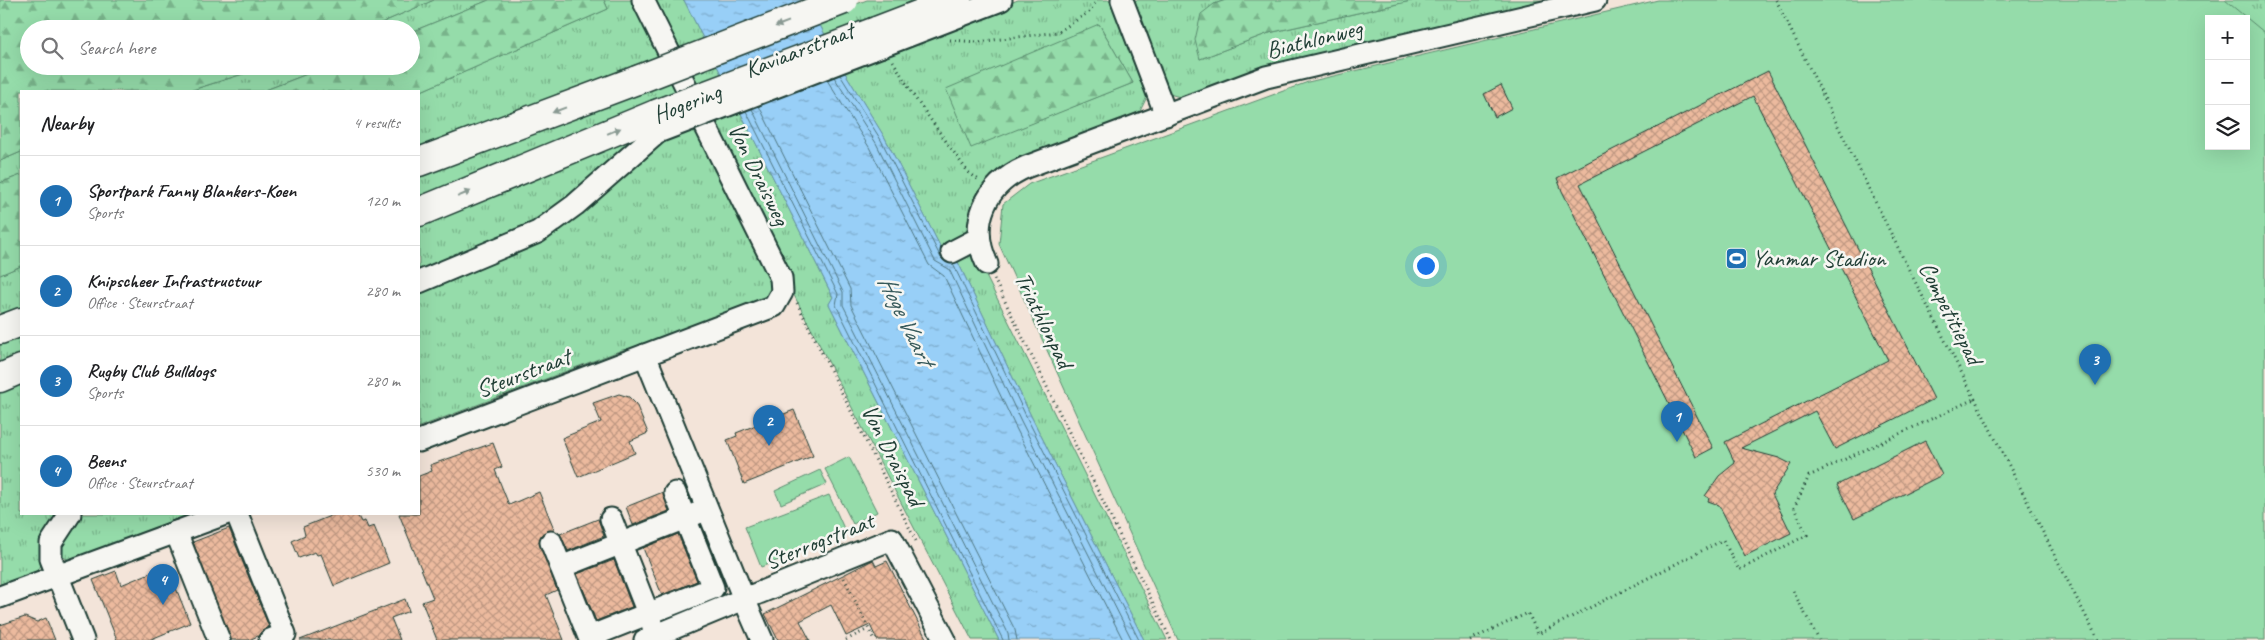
<!DOCTYPE html>
<meta charset="utf-8">
<style>
:root{--surface:#fff;--page:#f6f6f6;--text:#202124;--muted:#757577;--line:#e0e0e0;--accent:#1f6fb2}
body{margin:0;font-family:Caveat,sans-serif;background:var(--page);color:var(--text)}
.controls{position:absolute;right:15px;top:15px;display:grid;overflow:hidden;border-radius:0px;box-shadow:0 5px 20px #0002}
.controls button{width:45px;height:45px;display:grid;place-items:center;padding:0;border:0;border-bottom:1px solid var(--line);background:var(--surface);color:var(--text);font:25px sans-serif}
.you{position:absolute;left:1425px;top:265px;width:18px;height:18px;margin:-12px;border:4px solid #fff;border-radius:50%;background:#1a73e8;box-shadow:0 0 0 8px #1a73e833}
.badge{display:grid;place-items:center;width:32px;height:32px;border-radius:50%;background:var(--accent);color:#fff;font-size:16px;font-weight:700}
.pin{position:absolute;translate:-50% -41px;filter:drop-shadow(0 1px 2px #0008)}
.pin::after{content:'';position:absolute;top:26px;width:18px;height:15px;background:inherit;clip-path:polygon(0 0,100% 0,50% 100%)}
.list{margin:0;padding:0;list-style:none}
h2{display:flex;justify-content:space-between;align-items:center;height:65px;margin:0;padding:0 20px;font-size:21px}
h2 small{font-size:16px;font-weight:400;color:var(--muted)}
.list li{display:grid;grid-template-columns:32px 1fr auto;gap:15px;align-items:center;box-sizing:border-box;height:90px;padding:0 20px;border-top:1px solid var(--line)}
.list b{display:block;font-size:19px;white-space:nowrap}
.list p{margin:0;font-size:16px;white-space:nowrap;color:var(--muted)}
.list em{font-size:16px;font-style:normal;color:var(--muted)}
.icon{flex:none;width:28px;height:28px;fill:none;stroke:currentColor;stroke-width:2;stroke-linecap:round;stroke-linejoin:round}
.map{position:relative;flex:none;width:2265px;height:640px;overflow:hidden}
.search{position:absolute;background:var(--surface);box-shadow:0 5px 20px #0002;left:20px;top:20px;width:400px;height:55px;display:flex;align-items:center;gap:12px;box-sizing:border-box;padding:0 18px;border-radius:28px;color:var(--muted);font-size:19px}
.panel{position:absolute;background:var(--surface);box-shadow:0 5px 20px #0002;left:20px;top:90px;width:400px;height:425px;border-radius:0px}
.map>svg:first-child{display:block}
</style>
<div class="map">
<svg width="2265" height="640" viewBox="0 0 2265 640">
<defs>
<pattern id="grass-tufts" width="24" height="20" patternUnits="userSpaceOnUse" patternTransform="scale(1.25)"><rect width="24" height="20" fill="#95dcaa"/><path d="M3 7l-1-3M5 7V3M7 7l1-3M15 17l-1-3M17 17v-4M19 17l1-3" fill="none" stroke="#79b48b"/></pattern>
<pattern id="forest-firs" width="22" height="20" patternUnits="userSpaceOnUse" patternTransform="scale(1.25)"><rect width="22" height="20" fill="#95dcaa"/><path d="M5 1l3.5 6h-7zM16 11l3.5 6h-7z" fill="#79b48b"/></pattern>
<pattern id="water-ripples" width="26" height="14" patternUnits="userSpaceOnUse" patternTransform="scale(1.25)"><rect width="26" height="14" fill="#98cff7"/><path d="M2 4q2-2 4 0t4 0M15 11q2-2 4 0t4 0" fill="none" stroke="#7ba9c9"/></pattern>
<pattern id="building-cross-hatch" width="8" height="8" patternUnits="userSpaceOnUse" patternTransform="scale(1.25)"><rect width="8" height="8" fill="#ecba9e"/><path d="M0 0l8 8M0 8l8-8" fill="none" stroke="#bf9882"/></pattern>
</defs>
<rect width="100%" height="100%" fill="#f3e4d9"/>
<filter id="ink" filterUnits="userSpaceOnUse"><feTurbulence type="fractalNoise" baseFrequency=".02" numOctaves="2"/><feDisplacementMap in="SourceGraphic" scale="10" xChannelSelector="R" yChannelSelector="G"/><feConvolveMatrix kernelMatrix="1 2 1 2 8 2 1 2 1" color-interpolation-filters="sRGB"/></filter>
<g filter="url(#ink)">
<g fill="url(#grass-tufts)" stroke="#5a8c6f" fill-rule="evenodd">
<path d="M434,0H489L411,32V29H367Z"/>
<path d="M604,0H638L666,57L419,157V92L608,9Z"/>
<path d="M648,0H684L833,297L829,304L999,640H972L800,307Z"/>
<path d="M867,0H928L827,39L817,19Z"/>
<path d="M1018,0H1115L1148,95L1137,117L1003,171L980,264L1167,640H1144L1031,416L956,258L945,256L885,138L842,68ZM1099,24L1133,83L971,147Z"/>
<path d="M1130,0H1226L1214,4L1200,59L1269,33L1415,0H1557L1184,98L1169,94Z"/>
<path d="M2186,0H2265V60L2246,19Z"/>
<path d="M268,66H328L263,91H189Z"/>
<path d="M675,75L685,95L419,200V176Z"/>
<path d="M699,123L776,278L770,296L655,344L622,350L419,427V287L532,243L661,136Z"/>
<path d="M660,124L548,217L419,273V220Z"/>
<path d="M21,152V175L0,183V161Z"/>
<path d="M21,266V315L0,323V275Z"/>
<path d="M21,335V358L0,367V343Z"/>
<path d="M21,378V514H59L39,570L0,585V387Z"/>
<path d="M79,514H190L70,560L60,556L57,541Z"/>
</g>
<g fill="url(#forest-firs)" stroke="#5a8c6f">
<path d="M0,0H434L367,29H29V66H268L189,91H21V152L0,161Z"/>
<path d="M489,0H604L608,9L419,92L263,91L328,66H411V32Z"/>
<path d="M1226,0H1415L1269,33L1200,59L1195,40L1201,14L1214,4Z"/>
<path d="M1099,24L1133,83L971,148L946,89Z"/>
<path d="M21,175V266L0,275V183Z"/>
</g>
<g fill="#95dcaa" stroke="#5a8c6f" fill-rule="evenodd">
<path d="M1658,0H2225L2265,33V640H1178L999,244L1003,204L1029,184L1308,82ZM2209,19H2246V146H2209Z"/>
<path d="M849,457L877,512L853,524L825,469Z"/>
<path d="M820,470L827,484L781,504L775,491Z"/>
<path d="M829,495L846,533L761,567L745,527Z"/>
</g>
<path fill="url(#water-ripples)" stroke="#6895a9" d="M684,0H807L842,68L885,138L945,256L956,258L1031,416L1144,640H999L829,304L833,297Z"/>
<g fill="none" stroke-linecap="round" stroke-linejoin="round">
<g stroke="#4f7782" stroke-width="1">
<path d="M840,75L881,140L941,258L945,261"/>
<path d="M834,77L876,143L935,261L949,269L1021,421L1132,640"/>
<path d="M827,80L869,147L929,265L944,276L1014,424L1123,640"/>
<path d="M759,106L850,289L851,305L1015,630L1017,640"/>
<path d="M752,109L843,292V305L1008,633L1009,640"/>
<path d="M746,111L838,294L836,305L1003,640"/>
<path d="M953,264L1027,418L1139,640"/>
</g>
</g>
<g fill="url(#building-cross-hatch)" stroke="#1f3d34">
<path d="M1768,71L1934,399L1835,449L1815,411L1741,448L1779,458L1791,464L1772,494L1791,533L1745,556L1719,505L1708,501L1709,498L1705,496L1719,476L1735,463L1725,442L1888,360L1753,96L1580,184L1713,448L1696,457L1562,191L1557,178Z"/>
<path d="M1501,85L1512,108L1495,117L1484,94Z"/>
<path d="M619,394L629,397L636,404L648,433L630,441L635,453L578,477L562,438L601,422L593,403Z"/>
<path d="M794,410L813,456L744,484L727,440L737,436L736,433Z"/>
<path d="M1925,441L1942,475L1854,519L1837,485Z"/>
<path d="M493,443L502,467L495,470L509,505L539,492L555,531H546L539,541L557,590L546,595L564,640H437L422,602L433,598L399,514H419V476L432,471L430,465Z"/>
<path d="M663,492L669,511L633,525L626,507Z"/>
<path d="M335,514H357L361,522L365,521L368,528L374,526L389,563L334,586L321,554L317,555L315,552L299,558L292,541L305,535L303,527Z"/>
<path d="M598,519L604,536L568,551L560,534Z"/>
<path d="M229,528L269,627L261,632L258,636L249,640H231L193,542Z"/>
<path d="M678,534L697,581L662,595L643,548Z"/>
<path d="M614,560L632,607L596,621L577,574Z"/>
<path d="M873,560L876,566L887,561L927,640H877L870,625L846,636L831,605L800,621L810,640H778L765,614Z"/>
<path d="M167,566L190,623L149,640H117L93,580L116,571L121,585Z"/>
<path d="M405,599L409,611L391,618L400,640H300Z"/>
<path d="M25,617L37,622L46,618L55,640H0V625Z"/>
</g>
<g fill="none" stroke-linecap="round" stroke-linejoin="round">
<defs>
<g id="minor">
<path d="M1122,0L1166,115"/>
<path d="M882,46L1001,0"/>
<path d="M952,252L979,238"/>
<path d="M987,264C968,223 985,185 1026,167L1266,77L1595,0"/>
<path d="M419,282L538,232L575,205L658,132"/>
<path d="M645,355L744,599L645,640"/>
<path d="M419,441L774,306L782,292L781,278L643,0"/>
<path d="M70,514L51,543V559L83,640"/>
<path d="M237,514L285,634L270,640"/>
<path d="M611,519L653,626"/>
<path d="M176,532L219,640"/>
<path d="M551,542L589,637L713,588L675,493"/>
<path d="M561,567L698,513"/>
<path d="M0,597L225,514"/>
<path d="M762,640L744,599L892,539L945,640"/>
</g>
<g id="highway">
<path d="M876,31L957,0"/>
<path d="M419,162L637,80"/>
<path d="M419,212L656,114"/>
<path d="M0,330L21,322"/>
<path d="M0,378L21,369"/>
</g>
</defs>
<use href="#minor" stroke="#1f3d34" stroke-width="25"/>
<use href="#highway" stroke="#1f3d34" stroke-width="31"/>
<g stroke="#1f3d34" stroke-width="3" stroke-dasharray="1 4" stroke-linecap="butt">
<path d="M1776,0L1904,260L2098,640"/>
<path d="M950,40L977,42L1058,32L1089,12L1097,0"/>
<path d="M893,61L913,95L968,172L980,181"/>
<path d="M994,279L1171,640"/>
<path d="M797,303L916,541"/>
<path d="M844,578L874,640"/>
<path d="M1793,591L1819,640"/>
<path d="M846,640L868,629"/>
<path d="M1470,640L1528,613L1538,634L1723,540L1739,570L1807,535L1794,508L1809,476L1974,399"/>
</g>
<use href="#minor" stroke="#f6f6f2" stroke-width="21"/>
<use href="#highway" stroke="#f6f6f2" stroke-width="28"/>
<defs>
<path id="minor-bridge" d="M658,132L882,46"/>
<g id="highway-bridge">
<path d="M637,80L844,0"/>
<path d="M656,114L876,31"/>
</g>
</defs>
<use href="#minor-bridge" stroke="#1f3d34" stroke-width="25" stroke-linecap="butt"/>
<use href="#highway-bridge" stroke="#1f3d34" stroke-width="31" stroke-linecap="butt"/>
<use href="#minor-bridge" stroke="#f6f6f2" stroke-width="21"/>
<use href="#highway-bridge" stroke="#f6f6f2" stroke-width="28"/>
</g>
<defs><path id="oneway-solid" d="M-6-.8H1V-3.2L6.5 0L1 3.2V.8H-6Z" transform="scale(1.25)"/></defs>
<g fill="#8a9a93">
<use href="#oneway-solid" transform="translate(782 24) rotate(159)"/>
<use href="#oneway-solid" transform="translate(559 110) rotate(159)"/>
<use href="#oneway-solid" transform="translate(614 131) rotate(-23)"/>
<use href="#oneway-solid" transform="translate(464 194) rotate(-23)"/>
</g>
</g>
<defs>
<symbol id="stadium-square" viewBox="-11 -11 22 22"><rect x="-9" y="-9" width="18" height="18" rx="4" fill="#1f6fb2" stroke="#f6f6f2"/><path d="M0-5a6.5 5 0 1 0 0 10a6.5 5 0 1 0 0-10ZM-3.5-1.8h7v3.6h-7Z" fill="#fff"/></symbol>
</defs>
<g fill-rule="evenodd">
<use href="#stadium-square" x="1724" y="246" width="25" height="25"/>
</g>
<g text-anchor="middle" dominant-baseline="central" stroke-width="5" stroke-linejoin="round" paint-order="stroke">
<g font-size="24" fill="#1f3d34" stroke="#f6f6f2">
<text transform="translate(1314 39) rotate(-14)">Biathlonweg</text>
<text transform="translate(799 50) rotate(-21)">Kaviaarstraat</text>
<text transform="translate(687 103) rotate(-21)">Hogering</text>
<text transform="translate(759 174) rotate(64)">Von Draisweg</text>
<text transform="translate(1951 313) rotate(63)">Competitiepad</text>
<text transform="translate(1044 320) rotate(64)">Triathlonpad</text>
<text transform="translate(523 373) rotate(-21)">Steurstraat</text>
<text transform="translate(893 455) rotate(63)">Von Draispad</text>
<text transform="translate(819 541) rotate(-22)">Sterrogstraat</text>
</g>
<g font-size="24" fill="#1f3d34" stroke="#f6f6f2" text-anchor="start">
<text x="1752" y="258">Yanmar Stadion</text>
</g>
<g font-size="25" font-style="italic" fill="#375a5b" stroke="#f6f6f2">
<text transform="translate(906 320) rotate(64)">Hoge Vaart</text>
</g>
</g>
</svg>
<div class="controls">
<button>+</button>
<button>−</button>
<button><svg class="icon" aria-label="layers" viewBox="0 0 24 24"><path d="M12 4l9 5-9 5-9-5zM3 14l9 5 9-5"/></svg></button>
</div>
<div class="you"></div>
<div class="pin badge" style="left:1677px;top:442px">1</div>
<div class="pin badge" style="left:769px;top:446px">2</div>
<div class="pin badge" style="left:2095px;top:385px">3</div>
<div class="pin badge" style="left:163px;top:605px">4</div>
<div class="search"><svg class="icon" aria-label="search" viewBox="0 0 24 24"><circle cx="10" cy="10" r="6"/><path d="M15 15l6 6"/></svg>Search here</div>
<section class="panel">
<h2>Nearby<small>4 results</small></h2>
<ul class="list">
<li><span class="badge">1</span><div><b>Sportpark Fanny Blankers-Koen</b><p>Sports</p></div><em>120 m</em></li>
<li><span class="badge">2</span><div><b>Knipscheer Infrastructuur</b><p>Office · Steurstraat</p></div><em>280 m</em></li>
<li><span class="badge">3</span><div><b>Rugby Club Bulldogs</b><p>Sports</p></div><em>280 m</em></li>
<li><span class="badge">4</span><div><b>Beens</b><p>Office · Steurstraat</p></div><em>530 m</em></li>
</ul>
</section>
</div>
